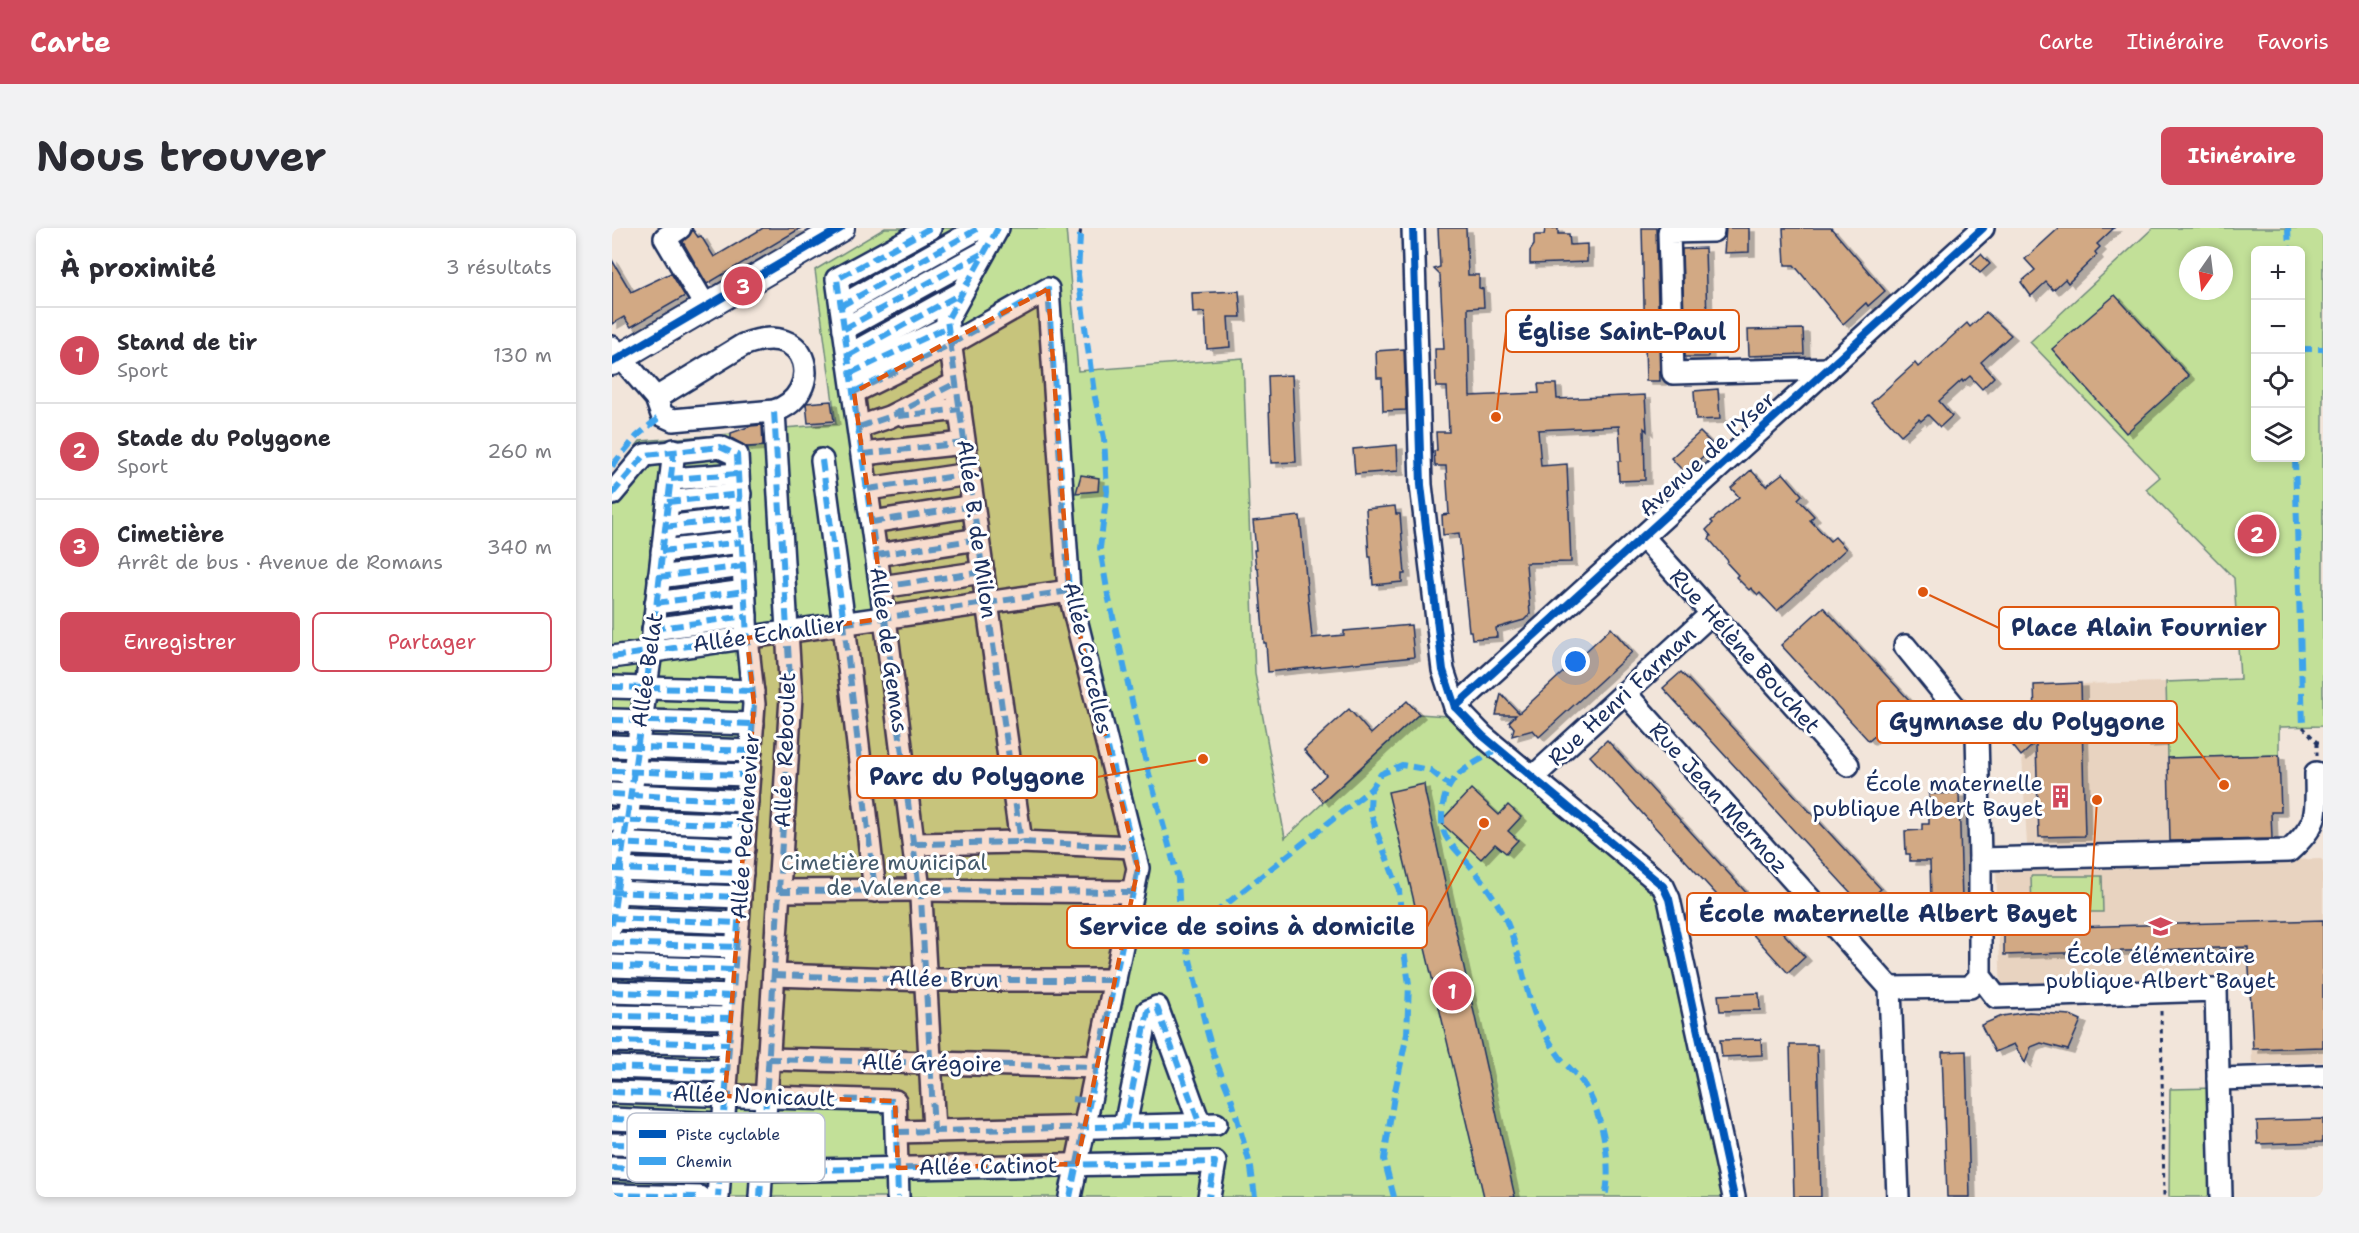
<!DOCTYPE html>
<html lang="fr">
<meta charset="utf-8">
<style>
:root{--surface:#fff;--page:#f2f2f3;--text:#2b2b33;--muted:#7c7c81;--line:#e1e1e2;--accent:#d1495b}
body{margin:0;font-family:"Shantell Sans",sans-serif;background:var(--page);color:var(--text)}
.controls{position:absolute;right:18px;top:18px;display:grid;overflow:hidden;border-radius:9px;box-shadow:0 3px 9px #0003}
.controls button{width:54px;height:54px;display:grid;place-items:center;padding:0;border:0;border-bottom:2px solid var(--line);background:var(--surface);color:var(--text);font:30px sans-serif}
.compass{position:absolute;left:1567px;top:18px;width:54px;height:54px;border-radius:50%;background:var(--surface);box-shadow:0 3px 9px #0003;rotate:194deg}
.you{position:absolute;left:964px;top:434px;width:21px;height:21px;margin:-15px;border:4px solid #fff;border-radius:50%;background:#1a73e8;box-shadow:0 0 0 9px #1a73e833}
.badge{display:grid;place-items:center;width:39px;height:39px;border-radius:50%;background:var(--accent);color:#fff;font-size:20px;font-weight:700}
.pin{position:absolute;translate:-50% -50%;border:3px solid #fff;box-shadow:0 2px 6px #0006}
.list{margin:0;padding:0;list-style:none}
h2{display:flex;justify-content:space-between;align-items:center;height:78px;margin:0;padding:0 24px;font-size:26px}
h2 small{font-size:20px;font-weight:400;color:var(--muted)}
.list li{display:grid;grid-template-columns:39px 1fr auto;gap:18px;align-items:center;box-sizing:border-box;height:96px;padding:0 24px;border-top:2px solid var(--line)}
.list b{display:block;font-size:22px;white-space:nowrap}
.list p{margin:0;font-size:20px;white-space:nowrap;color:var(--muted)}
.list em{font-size:20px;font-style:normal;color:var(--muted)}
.actions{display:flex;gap:12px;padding:18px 24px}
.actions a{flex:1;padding:14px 0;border:2px solid var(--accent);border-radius:9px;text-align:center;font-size:21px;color:var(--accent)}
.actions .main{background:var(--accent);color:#fff}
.icon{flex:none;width:33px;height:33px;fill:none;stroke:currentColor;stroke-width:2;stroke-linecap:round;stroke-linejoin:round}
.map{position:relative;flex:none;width:1711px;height:969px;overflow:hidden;border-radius:9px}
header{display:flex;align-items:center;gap:36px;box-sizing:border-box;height:84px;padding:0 30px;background:var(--accent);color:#fff}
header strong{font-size:28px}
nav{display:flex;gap:33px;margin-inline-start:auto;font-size:21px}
.intro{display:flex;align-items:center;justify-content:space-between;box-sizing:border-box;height:144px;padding:0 36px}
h1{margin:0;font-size:42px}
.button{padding:15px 27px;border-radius:9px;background:var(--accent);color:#fff;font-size:21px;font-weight:700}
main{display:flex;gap:36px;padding:0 36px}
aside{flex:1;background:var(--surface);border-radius:9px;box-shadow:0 3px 9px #0003}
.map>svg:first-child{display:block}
</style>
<header>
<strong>Carte</strong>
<nav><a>Carte</a><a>Itinéraire</a><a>Favoris</a></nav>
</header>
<div class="intro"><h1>Nous trouver</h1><a class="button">Itinéraire</a></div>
<main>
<aside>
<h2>À proximité<small>3 résultats</small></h2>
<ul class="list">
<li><span class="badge">1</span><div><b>Stand de tir</b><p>Sport</p></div><em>130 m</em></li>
<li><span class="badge">2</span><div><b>Stade du Polygone</b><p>Sport</p></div><em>260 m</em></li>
<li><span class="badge">3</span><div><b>Cimetière</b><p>Arrêt de bus · Avenue de Romans</p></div><em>340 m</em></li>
</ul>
<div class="actions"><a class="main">Enregistrer</a><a>Partager</a></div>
</aside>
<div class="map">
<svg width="1711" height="969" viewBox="0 0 1711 969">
<defs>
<filter id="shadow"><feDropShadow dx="6" dy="4" stdDeviation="0" flood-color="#0004"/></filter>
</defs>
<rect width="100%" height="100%" fill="#f2e5da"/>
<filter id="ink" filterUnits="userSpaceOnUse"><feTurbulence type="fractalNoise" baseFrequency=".0167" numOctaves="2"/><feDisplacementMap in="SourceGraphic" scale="12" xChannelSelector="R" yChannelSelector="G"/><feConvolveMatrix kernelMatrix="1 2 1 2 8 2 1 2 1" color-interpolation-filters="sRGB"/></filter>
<g filter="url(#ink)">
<g fill="#e8d3c0">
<path d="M1554,454L1558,613L1415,617L1410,527L1396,513L1408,503L1411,506H1423L1422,457Z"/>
<path d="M1709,631L1711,633V834L1640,836L1637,755L1389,763L1384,640Z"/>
</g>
<g fill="#c2e098" stroke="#6e887b" stroke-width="1.5" fill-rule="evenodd">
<path d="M273,0H454L466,143L631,130L643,446L673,610L807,486L835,488L1039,664L1050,678L1111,969H0V248L28,213L119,206L120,221L156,218L158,201L224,196L203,42Z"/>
<path d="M1541,0H1711V498L1667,499V527L1556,530L1554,454L1628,451L1622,350L1534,261L1548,249L1418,114ZM1644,22H1688V230H1644ZM1576,27H1612V63H1576Z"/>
<path d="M1419,648H1490L1491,684H1420Z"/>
<path d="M1603,860V969H1557L1558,861Z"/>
</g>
<g fill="#d2a984" stroke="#1b2f5e" stroke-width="1.5" filter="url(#shadow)">
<path d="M151,0H189L95,56L71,14L81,2L86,9L89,8L102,29Z"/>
<path d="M826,0H854L856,47H867V60L871,61L872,79L856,80L858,168L927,165L926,156H944L945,171L1033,167L1035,203L1032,200L1033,252L1007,253L1006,233H1009L1007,198L926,202L929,238L955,236L959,334L914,335L918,386L912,392L884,400L885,409L860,411L859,403H857L847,305L831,307L830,287L837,286L834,238H823L822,223L825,222L824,204H837L835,159H824L823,121H832L828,47L822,41L828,39Z"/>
<path d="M946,0V6H957L958,17L975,16V34L918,36V23L922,17V7H932L933,1Z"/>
<path d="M1030,0H1044L1048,153H1034Z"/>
<path d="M1114,0H1137V24L1112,25Z"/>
<path d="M1171,0H1219L1273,63L1256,78L1254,75L1231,96L1182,37H1173Z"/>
<path d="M1447,0H1502L1485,16L1488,19L1483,24L1485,27L1456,55L1453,51L1441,62L1434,54L1419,68L1409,54L1423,42L1413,31Z"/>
<path d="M1093,20L1096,129H1073L1070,21Z"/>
<path d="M1369,26L1378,36L1368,45L1359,35Z"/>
<path d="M0,32L19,64L59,45L73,68L19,99L12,89L0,96Z"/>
<path d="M627,63L629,89H616L618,119L595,121L593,84L581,85L580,65Z"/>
<path d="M1503,67L1577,148L1514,205L1440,121Z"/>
<path d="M1374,84L1399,107L1369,134L1382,149L1370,161L1358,148L1351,154L1350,152L1327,173L1340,188L1328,199L1316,187L1309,193L1307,191L1289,207L1259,175L1303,135L1306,139L1355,95L1358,99Z"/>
<path d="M1191,101L1192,126L1137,128L1136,102Z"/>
<path d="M792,121L794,182L771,183L770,150H765L764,123Z"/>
<path d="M680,147L684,234L659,235L656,148Z"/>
<path d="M1106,161L1108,191L1084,192L1082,163Z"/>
<path d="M219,173L222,193L196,195L194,175Z"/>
<path d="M150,197L151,218L135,219L119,210V205L139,198Z"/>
<path d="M1088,204L1102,218L1073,245L1059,230Z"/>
<path d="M785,217L786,243L743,246L741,221Z"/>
<path d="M1139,242L1154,258L1171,245L1190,267L1186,271L1202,288L1198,292L1218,313L1223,309L1234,321L1165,383L1148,365L1146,367L1139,360L1137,362L1124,349L1126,347L1115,335L1116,333L1097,311L1099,308L1094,302L1101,295L1099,293L1127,269L1119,260Z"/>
<path d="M469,247L487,250L486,263L464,265Z"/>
<path d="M783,278L784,286H788L793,346H790V354L761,357L759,329H757L754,281Z"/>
<path d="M688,288L700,410L732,407V403L799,397L802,429L656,444L654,415H652L646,340H644L642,322H644L641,293Z"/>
<path d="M1211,379L1299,474L1257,513L1169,417Z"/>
<path d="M999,400L1020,424L927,509L921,502L900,508L902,500L897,494L904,487H884L889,466L907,485Z"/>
<path d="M1069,444L1269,661L1251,678L1051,460Z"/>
<path d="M1469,455L1473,608L1427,609L1422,457Z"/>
<path d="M795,473L807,486L711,574L700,560L714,547L692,522L737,481L759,506Z"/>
<path d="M1550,485V514L1532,515L1531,486Z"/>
<path d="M1408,503L1421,517L1409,528L1397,513Z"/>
<path d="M995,512L1193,729L1176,745L978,528Z"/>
<path d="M1667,527L1669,584H1659L1660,611L1558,613L1556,530Z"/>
<path d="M812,556L813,564L903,969H872L776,564Z"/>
<path d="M859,561L887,587L896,577L909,589L896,603L906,612L894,625L883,616L869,631L828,594Z"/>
<path d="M1347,565L1350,673H1319L1318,633H1298V626H1294L1293,603L1310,602V596H1317V566Z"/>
<path d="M1711,692V819L1641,821L1636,719L1392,727V701Z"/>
<path d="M1147,765L1148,782L1108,783L1106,767Z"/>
<path d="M1417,784L1458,787L1469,792L1456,822L1429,815L1419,819L1413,835L1402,816L1383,824L1369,797L1390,788Z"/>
<path d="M1149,811L1150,827L1110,829L1108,812Z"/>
<path d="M1178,817H1205L1209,969H1182Z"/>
<path d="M1354,823L1358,969H1335L1330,824Z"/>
<path d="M1711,891V914L1646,916L1645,893Z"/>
</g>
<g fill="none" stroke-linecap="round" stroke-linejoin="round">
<defs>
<g id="minor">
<path d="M68,0L53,10L94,79"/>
<path d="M318,0L225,51L273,390L307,662L309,670L322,902"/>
<path d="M386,0L335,92L409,614"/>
<path d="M801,0L809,257L831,442L843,479L871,508L1051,658L1057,671L1122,969"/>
<path d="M1101,0V3L1057,4L1061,145L1216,141"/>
<path d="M229,78L367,0"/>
<path d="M232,101L372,24"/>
<path d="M0,119L44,170L50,187L61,192L162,183C212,168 201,89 131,117L44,170"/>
<path d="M237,127L349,65"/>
<path d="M239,145L336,99"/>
<path d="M242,164L339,116L436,61L457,363L526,640L458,969"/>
<path d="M292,187L348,181"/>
<path d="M247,199L277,189L344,155"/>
<path d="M251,226L352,215"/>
<path d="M210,232L232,396L263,663"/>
<path d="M59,251L126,246"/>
<path d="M256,261L357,246"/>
<path d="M0,266L33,227L108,219L125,227L135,410L142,476L106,969"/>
<path d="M56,274L128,266"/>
<path d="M260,294L361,278"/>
<path d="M53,299L129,290"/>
<path d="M1031,309L1236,537"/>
<path d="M50,323L130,314"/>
<path d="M265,327L366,311"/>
<path d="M47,349L131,338"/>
<path d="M269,359L371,344"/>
<path d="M44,375L133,363"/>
<path d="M41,401L134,388"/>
<path d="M0,429L457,363"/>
<path d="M0,459L141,463"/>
<path d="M1013,465L1278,760L1286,969"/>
<path d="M843,479L1371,0"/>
<path d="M0,492L141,496"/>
<path d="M0,518L139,523"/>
<path d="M0,543L137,547"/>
<path d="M921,549L1099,386"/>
<path d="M0,566L135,573"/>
<path d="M2,592L133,597"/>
<path d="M0,615L132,621"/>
<path d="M303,616L409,614L520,619"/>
<path d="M1368,631L1677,623C1709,594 1704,585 1704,545"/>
<path d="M0,641L130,645"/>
<path d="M167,663L307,662L521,664"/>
<path d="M0,664L128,669"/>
<path d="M0,690L126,695"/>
<path d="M0,697L39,424L62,222"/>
<path d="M0,715L124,719"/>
<path d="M0,738L123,742"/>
<path d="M162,747L316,752H503"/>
<path d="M1368,748L1384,769L1604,762L1609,969"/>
<path d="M1278,760L1358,759L1368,748V631L1365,506L1293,418"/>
<path d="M0,764L121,768"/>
<path d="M0,788L119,790"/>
<path d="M0,813L117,816"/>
<path d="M156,831L485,839"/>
<path d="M0,839L115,843"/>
<path d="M1606,851L1711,848"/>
<path d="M0,864L283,873L286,969"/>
<path d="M0,891L111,896"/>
<path d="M513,898L536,783L545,779L588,897"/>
<path d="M285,904L604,896"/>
<path d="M0,916L110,918"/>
<path d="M0,940L108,944"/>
<path d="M149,943L603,934L597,969"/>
<path d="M0,967L88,969"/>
<path d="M148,969L179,469L162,183"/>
</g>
<path id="major" d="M0,134L229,0"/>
</defs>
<use href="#minor" stroke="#1b2f5e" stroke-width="26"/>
<use href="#major" stroke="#1b2f5e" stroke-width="30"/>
<g stroke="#1b2f5e" stroke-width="3" stroke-dasharray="4.5 4.5" stroke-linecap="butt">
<path d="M468,7L469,0"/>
<path d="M1691,499L1705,514H1711"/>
<path d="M1705,528V514"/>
<path d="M1549,783L1552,969"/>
</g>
<use href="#minor" stroke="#fff" stroke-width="21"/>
<use href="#major" stroke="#fff" stroke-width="26"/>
<g stroke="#3da3ed" stroke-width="6" stroke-dasharray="12 6" stroke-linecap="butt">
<path d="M318,0L225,51L273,390L307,662L309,670L322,902"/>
<path d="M386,0L335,92L409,614"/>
<path d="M1676,0L1677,22"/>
<path d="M468,7L466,47L482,165L492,210L495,263L488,320L496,367L534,535L566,650L568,690L595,803L602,828L620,873L639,940L643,969"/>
<path d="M229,78L367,0"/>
<path d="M232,101L373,24"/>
<path d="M1688,121H1711"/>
<path d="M237,127L350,65"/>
<path d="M239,145L336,99"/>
<path d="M242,164L339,116L436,61L457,363L526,640L458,969"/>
<path d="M286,188L348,181"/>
<path d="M247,199L277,189L344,155"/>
<path d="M251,226L352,215"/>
<path d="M1683,230L1691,499"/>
<path d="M210,232L232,396L263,663"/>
<path d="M0,238L25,208L50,187"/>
<path d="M59,251L126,246"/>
<path d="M256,261L357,246"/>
<path d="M0,266L33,227L108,219L125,227L135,410L142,476L106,969"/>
<path d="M56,274L128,266"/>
<path d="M260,294L361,278"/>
<path d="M53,299L129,290"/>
<path d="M50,323L130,314"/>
<path d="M265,327L366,311"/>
<path d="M47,349L131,338"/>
<path d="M269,359L371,344"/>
<path d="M44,375L133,363"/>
<path d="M41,401L134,388"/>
<path d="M0,429L457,363"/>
<path d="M0,459L141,463"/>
<path d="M0,492L141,496"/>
<path d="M0,518L139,523"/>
<path d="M887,521C852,541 829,549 830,594C830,610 844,621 853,632C865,645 879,664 888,680C906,713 910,749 922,784C928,798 938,815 947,828C954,838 964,845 971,855C990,884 1001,936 993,969"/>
<path d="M0,543L137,547"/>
<path d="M0,566L135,573"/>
<path d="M0,592L133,597"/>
<path d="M0,615L132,621"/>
<path d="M303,616L409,614L520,619"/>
<path d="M0,641L130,645"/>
<path d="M167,663L307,662L521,664"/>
<path d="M0,664L128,669"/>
<path d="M0,690L126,695"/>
<path d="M0,697L39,424L62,222"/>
<path d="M573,709L759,561"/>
<path d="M0,715L124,719"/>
<path d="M0,738L123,742"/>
<path d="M162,747L316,752H503"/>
<path d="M0,764L121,768"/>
<path d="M0,788L119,790"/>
<path d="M0,813L117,816"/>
<path d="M156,831L485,839"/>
<path d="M0,839L115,843"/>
<path d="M0,864L283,873L286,969"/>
<path d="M460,871L478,873"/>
<path d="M0,891L111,896"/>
<path d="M513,898L536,783L545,779L588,897"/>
<path d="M285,904L604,896"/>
<path d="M0,916L110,918"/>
<path d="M0,940L108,944"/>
<path d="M149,943L603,934L597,969"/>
<path d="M0,967L88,969"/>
<path d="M148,969L179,469L162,183"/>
<path d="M782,969L772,931L782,868L795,806L797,756L792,723L787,662L764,602L758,581L759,561L769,546L790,537L818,542L837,557"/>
</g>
<defs>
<g id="cycleway">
<path d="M801,0L809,257L831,442L843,479L871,508L1051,658L1057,671L1122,969"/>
<path d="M0,134L229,0"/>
<path d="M843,479L1371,0"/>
</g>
</defs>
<use href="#cycleway" stroke="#fff" stroke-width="11"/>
<use href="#cycleway" stroke="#0057b8" stroke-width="8"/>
</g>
</g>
<path fill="#de5710" fill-opacity="0.2" stroke="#de5710" stroke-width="4.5" stroke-dasharray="12 8" stroke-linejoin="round" d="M436,61L457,363L526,640L465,936L286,940L283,873L113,868L142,476L135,410L273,390L242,164Z"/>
<defs>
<symbol id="building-bare" viewBox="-9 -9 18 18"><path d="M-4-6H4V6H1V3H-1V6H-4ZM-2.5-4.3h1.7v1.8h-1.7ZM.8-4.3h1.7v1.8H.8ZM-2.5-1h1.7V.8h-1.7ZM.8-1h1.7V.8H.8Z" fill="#d1495b" stroke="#fff" stroke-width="2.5" paint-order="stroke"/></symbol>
<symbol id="school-bare" viewBox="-9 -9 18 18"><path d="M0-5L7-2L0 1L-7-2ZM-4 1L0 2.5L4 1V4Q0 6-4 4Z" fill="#d1495b" stroke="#fff" stroke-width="2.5" paint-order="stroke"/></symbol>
</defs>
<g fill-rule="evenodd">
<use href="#building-bare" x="1432" y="552" width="33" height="33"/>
<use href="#school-bare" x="1532" y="682" width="33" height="33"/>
</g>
<g text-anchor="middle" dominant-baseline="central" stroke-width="6" stroke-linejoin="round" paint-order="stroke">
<g font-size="22" fill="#1b2f5e" stroke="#fff">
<text transform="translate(1095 226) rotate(-42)">Avenue de l'Yser</text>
<text transform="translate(365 301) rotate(82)">Allée B. de Milon</text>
<text transform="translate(157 406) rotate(-8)">Allée Echallier</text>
<text transform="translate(277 422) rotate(82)">Allée de Gemas</text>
<text transform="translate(1133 423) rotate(48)">Rue Hélène Bouchet</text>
<text transform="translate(476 430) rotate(77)">Allée Corcelles</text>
<text transform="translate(35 442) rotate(-82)">Allée Belat</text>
<text transform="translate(1010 468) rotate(-43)">Rue Henri Farman</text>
<text transform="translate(173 522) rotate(-88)">Allée Reboulet</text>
<text transform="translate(1107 570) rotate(48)">Rue Jean Mermoz</text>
<text transform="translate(133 598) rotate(-86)">Allée Pechenevier</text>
<text transform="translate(332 751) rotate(1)">Allée Brun</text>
<text transform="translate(320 835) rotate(1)">Allé Grégoire</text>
<text transform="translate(142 868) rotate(2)">Allée Nonicault</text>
<text transform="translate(376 938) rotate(-1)">Allée Catinot</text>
</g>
<g font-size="22" fill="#1b2f5e" stroke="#fff" text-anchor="end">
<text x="1431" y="555">École maternelle<tspan x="1431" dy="25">publique Albert Bayet</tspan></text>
<text x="1549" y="727" text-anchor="middle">École élémentaire<tspan x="1549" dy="25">publique Albert Bayet</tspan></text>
</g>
<g font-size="22" fill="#455b6c" stroke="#fff">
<text x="272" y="634">Cimetière municipal<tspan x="272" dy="25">de Valence</tspan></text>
</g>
</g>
<rect x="15" y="885" width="198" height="69" rx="9" fill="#fff" stroke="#bbc1cf" stroke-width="1.5"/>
<rect x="27" y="902" width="27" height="8" fill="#0057b8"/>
<rect x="27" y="929" width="27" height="8" fill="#3da3ed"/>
<g font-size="16" fill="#1b2f5e">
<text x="64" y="912">Piste cyclable</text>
<text x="64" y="939">Chemin</text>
</g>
<path fill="none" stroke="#de5710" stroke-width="2" d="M884 189L894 103M1311 364L1387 400M1612 557L1565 494M591 531L485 549M1485 572L1478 686M872 595L815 699"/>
<g fill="#de5710" stroke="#fff" stroke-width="2">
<circle cx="884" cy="189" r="6"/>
<circle cx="1311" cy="364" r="6"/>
<circle cx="1612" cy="557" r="6"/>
<circle cx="591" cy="531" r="6"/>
<circle cx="1485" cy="572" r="6"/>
<circle cx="872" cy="595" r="6"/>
</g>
<g fill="#fff" stroke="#de5710" stroke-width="2">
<rect x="894" y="82" width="233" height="42" rx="6"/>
<rect x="1387" y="379" width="280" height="42" rx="6"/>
<rect x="1265" y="473" width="300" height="42" rx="6"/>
<rect x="245" y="528" width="240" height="42" rx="6"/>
<rect x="1075" y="665" width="403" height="42" rx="6"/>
<rect x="455" y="678" width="360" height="42" rx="6"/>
</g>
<g font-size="24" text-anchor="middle" font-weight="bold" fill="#1b2f5e">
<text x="1010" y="112">Église Saint-Paul</text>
<text x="1527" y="408">Place Alain Fournier</text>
<text x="1415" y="502">Gymnase du Polygone</text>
<text x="365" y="557">Parc du Polygone</text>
<text x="1276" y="694">École maternelle Albert Bayet</text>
<text x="635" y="707">Service de soins à domicile</text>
</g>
</svg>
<div class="controls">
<button>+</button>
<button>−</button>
<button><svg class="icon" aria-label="locate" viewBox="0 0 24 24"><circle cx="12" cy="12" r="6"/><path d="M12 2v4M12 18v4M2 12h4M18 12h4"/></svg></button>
<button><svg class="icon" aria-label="layers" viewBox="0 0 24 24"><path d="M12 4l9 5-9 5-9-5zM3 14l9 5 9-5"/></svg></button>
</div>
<svg class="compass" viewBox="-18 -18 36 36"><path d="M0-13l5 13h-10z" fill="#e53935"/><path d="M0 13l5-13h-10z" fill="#7c7c81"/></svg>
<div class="you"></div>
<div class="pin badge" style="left:840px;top:763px">1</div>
<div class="pin badge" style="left:1645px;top:306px">2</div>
<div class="pin badge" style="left:131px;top:58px">3</div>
</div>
</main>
